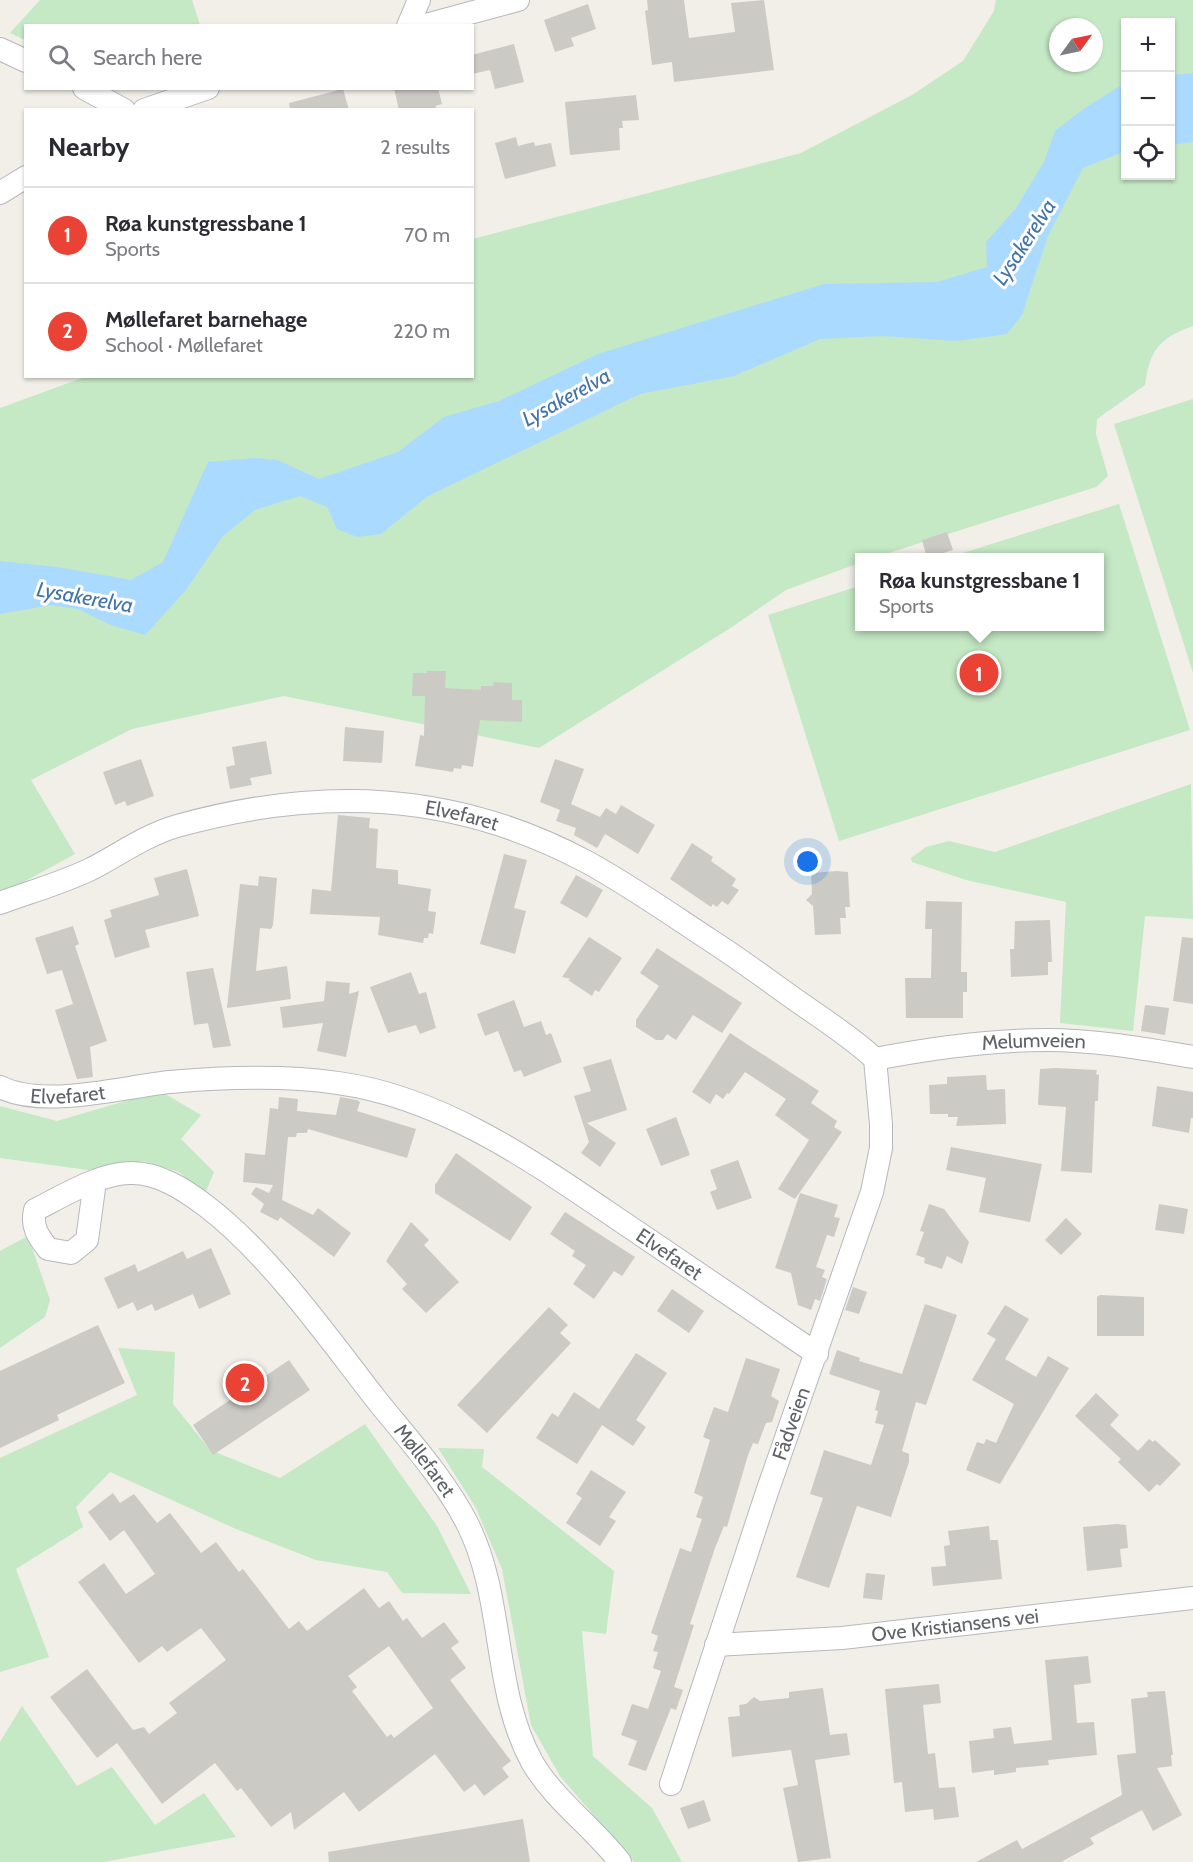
<!DOCTYPE html>
<meta charset="utf-8">
<style>
:root{--surface:#fff;--page:#f2f2f3;--text:#2b2b33;--muted:#7c7c81;--line:#e1e1e2;--accent:#ea4335}
body{margin:0;font-family:Cabin,sans-serif;background:var(--page);color:var(--text)}
.controls{position:absolute;right:18px;top:18px;display:grid;overflow:hidden;border-radius:0px;box-shadow:0 2px 4px #0004}
.controls button{width:54px;height:54px;display:grid;place-items:center;padding:0;border:0;border-bottom:2px solid var(--line);background:var(--surface);color:var(--text);font:30px sans-serif}
.compass{position:absolute;left:1049px;top:18px;width:54px;height:54px;border-radius:50%;background:var(--surface);box-shadow:0 2px 4px #0004;rotate:57deg}
.you{position:absolute;left:808px;top:862px;width:21px;height:21px;margin:-15px;border:4px solid #fff;border-radius:50%;background:#1a73e8;box-shadow:0 0 0 9px #1a73e833}
.badge{display:grid;place-items:center;width:39px;height:39px;border-radius:50%;background:var(--accent);color:#fff;font-size:20px;font-weight:700}
.pin{position:absolute;translate:-50% -50%;border:3px solid #fff;box-shadow:0 2px 6px #0006}
.popup{position:absolute;left:855px;top:553px;width:249px;height:78px;box-sizing:border-box;display:grid;place-content:center;border-radius:0px;background:var(--surface);filter:drop-shadow(0 2px 4px #0005);font-size:20px;white-space:nowrap;color:var(--muted)}
.popup b{font-size:22px;color:var(--text)}
.popup::after{content:'';position:absolute;left:50%;top:100%;margin-left:-12px;border:12px solid transparent;border-top-color:var(--surface)}
.list{margin:0;padding:0;list-style:none}
h2{display:flex;justify-content:space-between;align-items:center;height:78px;margin:0;padding:0 24px;font-size:26px}
h2 small{font-size:20px;font-weight:400;color:var(--muted)}
.list li{display:grid;grid-template-columns:39px 1fr auto;gap:18px;align-items:center;box-sizing:border-box;height:96px;padding:0 24px;border-top:2px solid var(--line)}
.list b{display:block;font-size:22px;white-space:nowrap}
.list p{margin:0;font-size:20px;white-space:nowrap;color:var(--muted)}
.list em{font-size:20px;font-style:normal;color:var(--muted)}
.icon{flex:none;width:33px;height:33px;fill:none;stroke:currentColor;stroke-width:2;stroke-linecap:round;stroke-linejoin:round}
.map{position:relative;flex:none;width:1193px;height:1862px;overflow:hidden}
.search{position:absolute;background:var(--surface);box-shadow:0 2px 4px #0004;left:24px;top:24px;width:450px;height:66px;display:flex;align-items:center;gap:15px;box-sizing:border-box;padding:0 21px;border-radius:0px;color:var(--muted);font-size:22px}
.panel{position:absolute;background:var(--surface);box-shadow:0 2px 4px #0004;left:24px;top:108px;width:450px;height:270px;border-radius:0px}
.map>svg:first-child{display:block}
</style>
<div class="map">
<svg width="1193" height="1862" viewBox="0 0 1193 1862">
<rect width="100%" height="100%" fill="#f1efe8"/>
<g fill="#c5e8c5" fill-rule="evenodd">
<path d="M40,0H192L200,25L26,26L25,40L10,33Z"/>
<path d="M996,0H1193V326C1159,338 1150,350 1145,385L1097,419L1096,434L1108,476L1096,487L876,557L859,558V563L786,590L732,627L539,748L284,696L132,729L31,780L75,854L0,895V408L85,377L472,376L473,239L801,153L912,95L963,61L994,11ZM1126,22H1170V176H1126ZM1058,27H1094V63H1058Z"/>
<path d="M1193,399V673L1114,424Z"/>
<path d="M1119,504L1190,730L839,841L768,615L859,586V626H1099V558L950,557Z"/>
<path d="M1191,784L1193,919L1145,916L1133,1031L1060,1023L1066,902L966,880L912,862L911,858L926,847L949,841L995,852Z"/>
<path d="M160,1091L201,1115L181,1139L214,1172L205,1194L179,1172L144,1161L88,1170L0,1158V1106L57,1121Z"/>
<path d="M28,1236L50,1300L45,1317L0,1348V1251Z"/>
<path d="M118,1348L175,1352L173,1404L210,1450L280,1478L365,1424L437,1526L471,1594L402,1593L387,1572L316,1560L236,1529L110,1472L76,1507L83,1527L16,1569L49,1657L0,1672V1458L137,1395Z"/>
<path d="M438,1448L484,1449L482,1467L614,1571L606,1634L582,1631L593,1756L652,1808L682,1862H634L560,1776L531,1725L502,1569L476,1508Z"/>
<path d="M22,1706L77,1786L112,1767L155,1825L204,1793L236,1837L104,1862H0V1742Z"/>
</g>
<g fill="#aadaff">
<path d="M1193,73V142L1171,145V75Z"/>
<path d="M1125,83V151L1083,168L1048,236L1022,315L1007,334L956,341L883,336L820,339L734,376L640,394L428,496L381,534L357,537L337,529L327,507L300,496L255,510L222,537L186,590L145,635L111,625L78,609L51,605L0,614V561L57,567L131,580L163,562L208,462L255,458L277,460L319,479L398,452L444,417L499,401L598,354L824,284L937,282L987,267L986,242L1016,208L1044,162L1055,131L1086,107Z"/>
</g>
<g fill="#cccac5" fill-rule="evenodd">
<path d="M647,0H684L689,38L735,32L731,3L764,0L774,70L674,82L672,62L652,65L645,11L648,10Z"/>
<path d="M588,4L596,29L571,38L574,46L555,52L544,20Z"/>
<path d="M514,44L524,82L495,89L490,70L472,74V55Z"/>
<path d="M394,88H438L442,104L435,106L438,110H399Z"/>
<path d="M343,89L349,110H290L289,103Z"/>
<path d="M636,95L639,120L622,121L623,128H619L620,150L570,155L565,102Z"/>
<path d="M516,137L518,146L534,142L535,146L551,143L556,166L505,179L495,143Z"/>
<path d="M947,532L953,550L927,558L922,540Z"/>
<path d="M427,671H446L445,688L481,690V686H493L494,682L512,683V700H522V722L480,720L473,767L462,765L461,769L454,768L453,772L415,766L420,735L424,736L425,696H412L413,673H427Z"/>
<path d="M345,727L384,731L382,763L343,761Z"/>
<path d="M266,741L272,774L250,778L252,785L230,789L226,767L235,765L232,747Z"/>
<path d="M141,759L154,796L127,806L125,801L115,805L103,772Z"/>
<path d="M555,759L584,769L571,804L600,817L606,808L616,814L621,805L655,825L638,854L605,834L597,848L574,835L576,828L556,821L560,810L540,802Z"/>
<path d="M338,815L370,818L369,828L378,829L376,868L398,870V884L431,889L428,911L436,912L433,934L429,933L428,938H424L423,943L378,935L380,917L310,914L312,889L331,891Z"/>
<path d="M692,843L713,857L711,861L736,879L732,886L739,890L728,905L722,901L717,907L713,904L711,907L670,879Z"/>
<path d="M504,854L527,860L514,908L526,911L515,954L480,944Z"/>
<path d="M187,869L199,916L145,930L150,947L115,958L104,920L112,917L110,910L159,895L154,878Z"/>
<path d="M837,871L848,872L850,907H845L846,918H840L841,934L815,935L813,906L806,900L812,894L811,873Z"/>
<path d="M576,875L603,890L587,918L560,903Z"/>
<path d="M259,876L277,878L273,925L271,929L260,928L256,971L287,966L291,999L227,1008L240,884L258,886Z"/>
<path d="M926,901L962,902L961,972H967V992H963V1018H906L905,978H931L932,929H925Z"/>
<path d="M1050,920L1052,962H1048V975L1011,977L1010,949H1014L1015,921Z"/>
<path d="M73,926L79,944L75,946L107,1041L90,1047L93,1077L77,1079L55,1010L73,1004L62,970L47,974L35,938Z"/>
<path d="M589,937L622,958L599,992L595,990L592,996L568,980L571,979L562,977Z"/>
<path d="M1182,937L1193,938V1004L1173,1001Z"/>
<path d="M657,948L742,1003L722,1033L693,1015L676,1040L667,1034L663,1040H656L636,1027V1020L659,986L640,973Z"/>
<path d="M213,968L231,1046L213,1048L208,1023L194,1025L186,972Z"/>
<path d="M411,972L419,994L426,992L436,1028L420,1034L416,1025L388,1033L370,987Z"/>
<path d="M326,981L350,983L349,994L359,991L346,1057L317,1051L323,1023L283,1028L280,1007L324,1001Z"/>
<path d="M514,1000L524,1027L541,1021L546,1035L551,1033L562,1062L524,1077L521,1070L514,1072L498,1031L485,1036L477,1014Z"/>
<path d="M1145,1005L1169,1008L1165,1035L1141,1031Z"/>
<path d="M730,1033L819,1091L811,1103L837,1121L834,1127L842,1132L795,1199L778,1189L809,1140L775,1115L786,1099L745,1072L729,1094L727,1093L723,1099L716,1094L710,1104L692,1092Z"/>
<path d="M611,1059L627,1110L587,1123L616,1143L600,1167L581,1153L589,1142L574,1096L591,1091L583,1067Z"/>
<path d="M1056,1068L1097,1070L1096,1074L1099,1075L1098,1101H1095L1092,1173L1061,1171L1066,1107L1038,1105L1040,1069Z"/>
<path d="M986,1075L987,1090L1005,1089L1006,1124L956,1126L958,1117H948V1114H930L929,1085L947,1084V1077Z"/>
<path d="M1157,1086L1193,1092V1118H1191L1189,1133L1152,1126Z"/>
<path d="M279,1097L298,1099L297,1111L336,1115L340,1097L357,1100L360,1102L357,1111L416,1129L407,1158L308,1129L307,1133H297L296,1137H288L282,1200L313,1215L318,1208L351,1233L334,1257L280,1217L278,1221L260,1212L264,1204L251,1194L256,1187L269,1193L273,1185L243,1182L245,1153L265,1155L270,1108L278,1109Z"/>
<path d="M676,1117L690,1155L661,1166L646,1129Z"/>
<path d="M951,1147L1042,1164L1030,1222L979,1212L986,1178L946,1170Z"/>
<path d="M456,1153L532,1207L510,1241L435,1193V1185Z"/>
<path d="M738,1160L752,1198L717,1210L710,1192L717,1189L710,1170Z"/>
<path d="M800,1193L838,1205L834,1217L840,1218L834,1237L827,1235L816,1267L825,1270L822,1277L827,1279L820,1301L815,1299L811,1310L798,1305L791,1273L775,1268Z"/>
<path d="M929,1204L944,1209L969,1242L962,1264L947,1256L942,1269L924,1263L925,1258L916,1255L924,1232L920,1231Z"/>
<path d="M1159,1204L1188,1209L1184,1234L1155,1230Z"/>
<path d="M565,1212L635,1257L622,1276L614,1271L594,1299L573,1284L586,1265L572,1256L575,1251L550,1234Z"/>
<path d="M1066,1218L1082,1234L1061,1255L1045,1240Z"/>
<path d="M411,1222L429,1240L424,1245L459,1282L426,1313L402,1289L407,1284L386,1261Z"/>
<path d="M211,1248L231,1294L199,1309L193,1294L155,1311L152,1304L137,1311L133,1302L118,1309L104,1278L135,1264L138,1272L183,1251L187,1259Z"/>
<path d="M853,1287L867,1292L859,1314L845,1310Z"/>
<path d="M672,1289L704,1311L689,1333L657,1311Z"/>
<path d="M1100,1295L1144,1297V1336H1097V1297Z"/>
<path d="M925,1304L957,1315L926,1405L916,1402L902,1451L909,1454V1462L891,1517L857,1506L829,1588L796,1577L823,1498L810,1494L824,1450L871,1465L884,1425L875,1423L878,1411L875,1410L880,1391L829,1374L837,1350L860,1358L859,1361L902,1374Z"/>
<path d="M1005,1305L1029,1319L1005,1359L1036,1377L1048,1356L1069,1368L1000,1484L966,1470L977,1442L984,1444L986,1439L996,1443L1014,1404L972,1380L996,1339L987,1334Z"/>
<path d="M549,1307L568,1325L560,1333L571,1343L487,1433L457,1405Z"/>
<path d="M98,1325L125,1383L57,1415L59,1420L0,1448V1371Z"/>
<path d="M636,1353L667,1373L636,1420L646,1427L633,1446L602,1425L577,1464L536,1438L552,1413L558,1417L574,1392L599,1409Z"/>
<path d="M746,1358L780,1369L771,1396L779,1401L772,1422L766,1423L758,1444L753,1443L748,1455L727,1527L724,1526L715,1548L690,1624L694,1625L674,1687L683,1690L676,1710L671,1708L646,1771L628,1765L637,1741L621,1735L632,1704L648,1709L661,1671L653,1668L658,1652L653,1651L658,1636L651,1633L680,1548L691,1552L702,1519L696,1517L703,1497L694,1493L710,1440L703,1437L714,1407L728,1412Z"/>
<path d="M289,1360L310,1390L213,1455L193,1425Z"/>
<path d="M1096,1393L1119,1415L1110,1425L1138,1451L1149,1439L1153,1442L1155,1440L1181,1464L1160,1486L1157,1484L1149,1492L1118,1462L1121,1459L1075,1416Z"/>
<path d="M591,1470L626,1492L609,1517L616,1521L600,1546L566,1523L582,1498L576,1494Z"/>
<path d="M113,1493L120,1503L134,1494L157,1523L170,1513L201,1553L216,1542L239,1572L243,1569L289,1629L299,1621L307,1631L364,1588L379,1608L389,1601L403,1621L407,1618L422,1638L444,1622L459,1642L451,1648L466,1668L450,1680L511,1761L502,1768L509,1777L484,1796L475,1784L464,1792L435,1754L359,1812L344,1792L294,1830L291,1812L271,1827L241,1788L237,1791L215,1763L162,1804L117,1743L97,1758L50,1697L87,1669L133,1730L144,1727L149,1734L177,1713L169,1703L226,1660L201,1628L167,1652L162,1646L139,1663L78,1582L104,1563L126,1594L155,1574L124,1530L110,1541L88,1512ZM389,1646L433,1708L394,1738L391,1734L387,1737L352,1691L357,1687L348,1676Z"/>
<path d="M1117,1524L1126,1525L1128,1548L1120,1549L1122,1567L1087,1571L1083,1527Z"/>
<path d="M989,1526L990,1540H998L1002,1579L933,1586L931,1567L946,1566L944,1546L950,1545L948,1531Z"/>
<path d="M866,1573L885,1575L882,1600L863,1598Z"/>
<path d="M1088,1656L1091,1683L1074,1685L1077,1723L1094,1722L1097,1755L1048,1760L1049,1765L1016,1768V1772L994,1775V1770L972,1773L969,1741L994,1738L993,1729L1011,1727L1014,1744L1052,1740L1045,1660Z"/>
<path d="M939,1684L941,1703L923,1705L928,1754L935,1753L939,1788L955,1787L959,1817L934,1820L933,1809L905,1812L902,1782L894,1783L885,1689Z"/>
<path d="M823,1688L830,1735L847,1733L850,1755L815,1760L831,1858L798,1862L783,1788L798,1785L791,1750L732,1757L728,1717L740,1716L739,1705L746,1704L754,1697L760,1701L789,1698V1692Z"/>
<path d="M1165,1691L1173,1755H1171L1172,1766L1157,1768L1182,1815L1153,1831L1142,1810L1090,1838L1094,1844L1061,1862H976L1017,1840L1022,1849L1122,1795L1117,1755L1136,1753L1131,1699L1148,1697L1147,1692Z"/>
<path d="M704,1800L711,1821L688,1829L680,1808Z"/>
<path d="M523,1819L530,1862H329L328,1852Z"/>
</g>
<g fill="none" stroke-linecap="round" stroke-linejoin="round">
<defs>
<g id="minor">
<path d="M408,26L419,0"/>
<path d="M422,26L518,0"/>
<path d="M0,49L26,61"/>
<path d="M84,88L124,110"/>
<path d="M144,110L208,88"/>
<path d="M0,193L26,177"/>
<path id="s1" d="M0,903C30,892 62,883 91,869C120,854 146,835 177,826C320,786 454,791 587,862C629,885 669,913 710,940C738,958 765,978 793,998C821,1018 849,1035 875,1059"/>
<path id="s2" d="M875,1059C932,1048 989,1040 1047,1040C1096,1040 1145,1049 1193,1057"/>
<path id="s3" d="M0,1087C45,1109 121,1087 170,1082C226,1077 283,1075 338,1083C450,1098 549,1173 640,1234C699,1274 758,1314 817,1354"/>
<path id="s4" d="M95,1181L87,1240L71,1253L48,1249C38,1236 31,1227 35,1210C61,1197 100,1173 130,1173C158,1172 185,1190 206,1206C268,1253 327,1336 375,1398C407,1438 445,1479 468,1525C505,1600 492,1689 532,1762C554,1800 593,1827 620,1862"/>
<path id="s5" d="M716,1645L842,1638L1193,1598"/>
<path id="s6" d="M671,1784L767,1492L872,1192L881,1148V1124L875,1059"/>
</g>
</defs>
<use href="#minor" stroke="#b5b8bc" stroke-width="24"/>
<use href="#minor" stroke="#fff" stroke-width="22"/>
</g>
<g text-anchor="middle" dominant-baseline="central" stroke-width="6" stroke-linejoin="round" paint-order="stroke">
<g font-size="20" fill="#5f6368" stroke="#fff">
<text stroke="none"><textPath href="#s1" startOffset="482">Elvefaret</textPath></text>
<text stroke="none"><textPath href="#s2" startOffset="160">Melumveien</textPath></text>
<text stroke="none"><textPath href="#s3" startOffset="69">Elvefaret</textPath></text>
<text stroke="none"><textPath href="#s3" startOffset="717">Elvefaret</textPath></text>
<text stroke="none"><textPath href="#s6" startOffset="380">Fådveien</textPath></text>
<text stroke="none"><textPath href="#s4" startOffset="670">Møllefaret</textPath></text>
<text stroke="none"><textPath href="#s5" startOffset="240">Ove Kristiansens vei</textPath></text>
</g>
<g font-size="21" font-style="italic" fill="#4174aa" stroke="#fff">
<text transform="translate(1024 242) rotate(-57)">Lysakerelva</text>
<text transform="translate(566 397) rotate(-29)">Lysakerelva</text>
<text transform="translate(85 597) rotate(10)">Lysakerelva</text>
</g>
</g>
</svg>
<div class="controls">
<button>+</button>
<button>−</button>
<button><svg class="icon" aria-label="locate" viewBox="0 0 24 24"><circle cx="12" cy="12" r="6"/><path d="M12 2v4M12 18v4M2 12h4M18 12h4"/></svg></button>
</div>
<svg class="compass" viewBox="-18 -18 36 36"><path d="M0-13l5 13h-10z" fill="#e53935"/><path d="M0 13l5-13h-10z" fill="#7c7c81"/></svg>
<div class="you"></div>
<div class="pin badge" style="left:979px;top:673px">1</div>
<div class="popup"><b>Røa kunstgressbane 1</b>Sports</div>
<div class="pin badge" style="left:245px;top:1383px">2</div>
<div class="search"><svg class="icon" aria-label="search" viewBox="0 0 24 24"><circle cx="10" cy="10" r="6"/><path d="M15 15l6 6"/></svg>Search here</div>
<section class="panel">
<h2>Nearby<small>2 results</small></h2>
<ul class="list">
<li><span class="badge">1</span><div><b>Røa kunstgressbane 1</b><p>Sports</p></div><em>70 m</em></li>
<li><span class="badge">2</span><div><b>Møllefaret barnehage</b><p>School · Møllefaret</p></div><em>220 m</em></li>
</ul>
</section>
</div>
